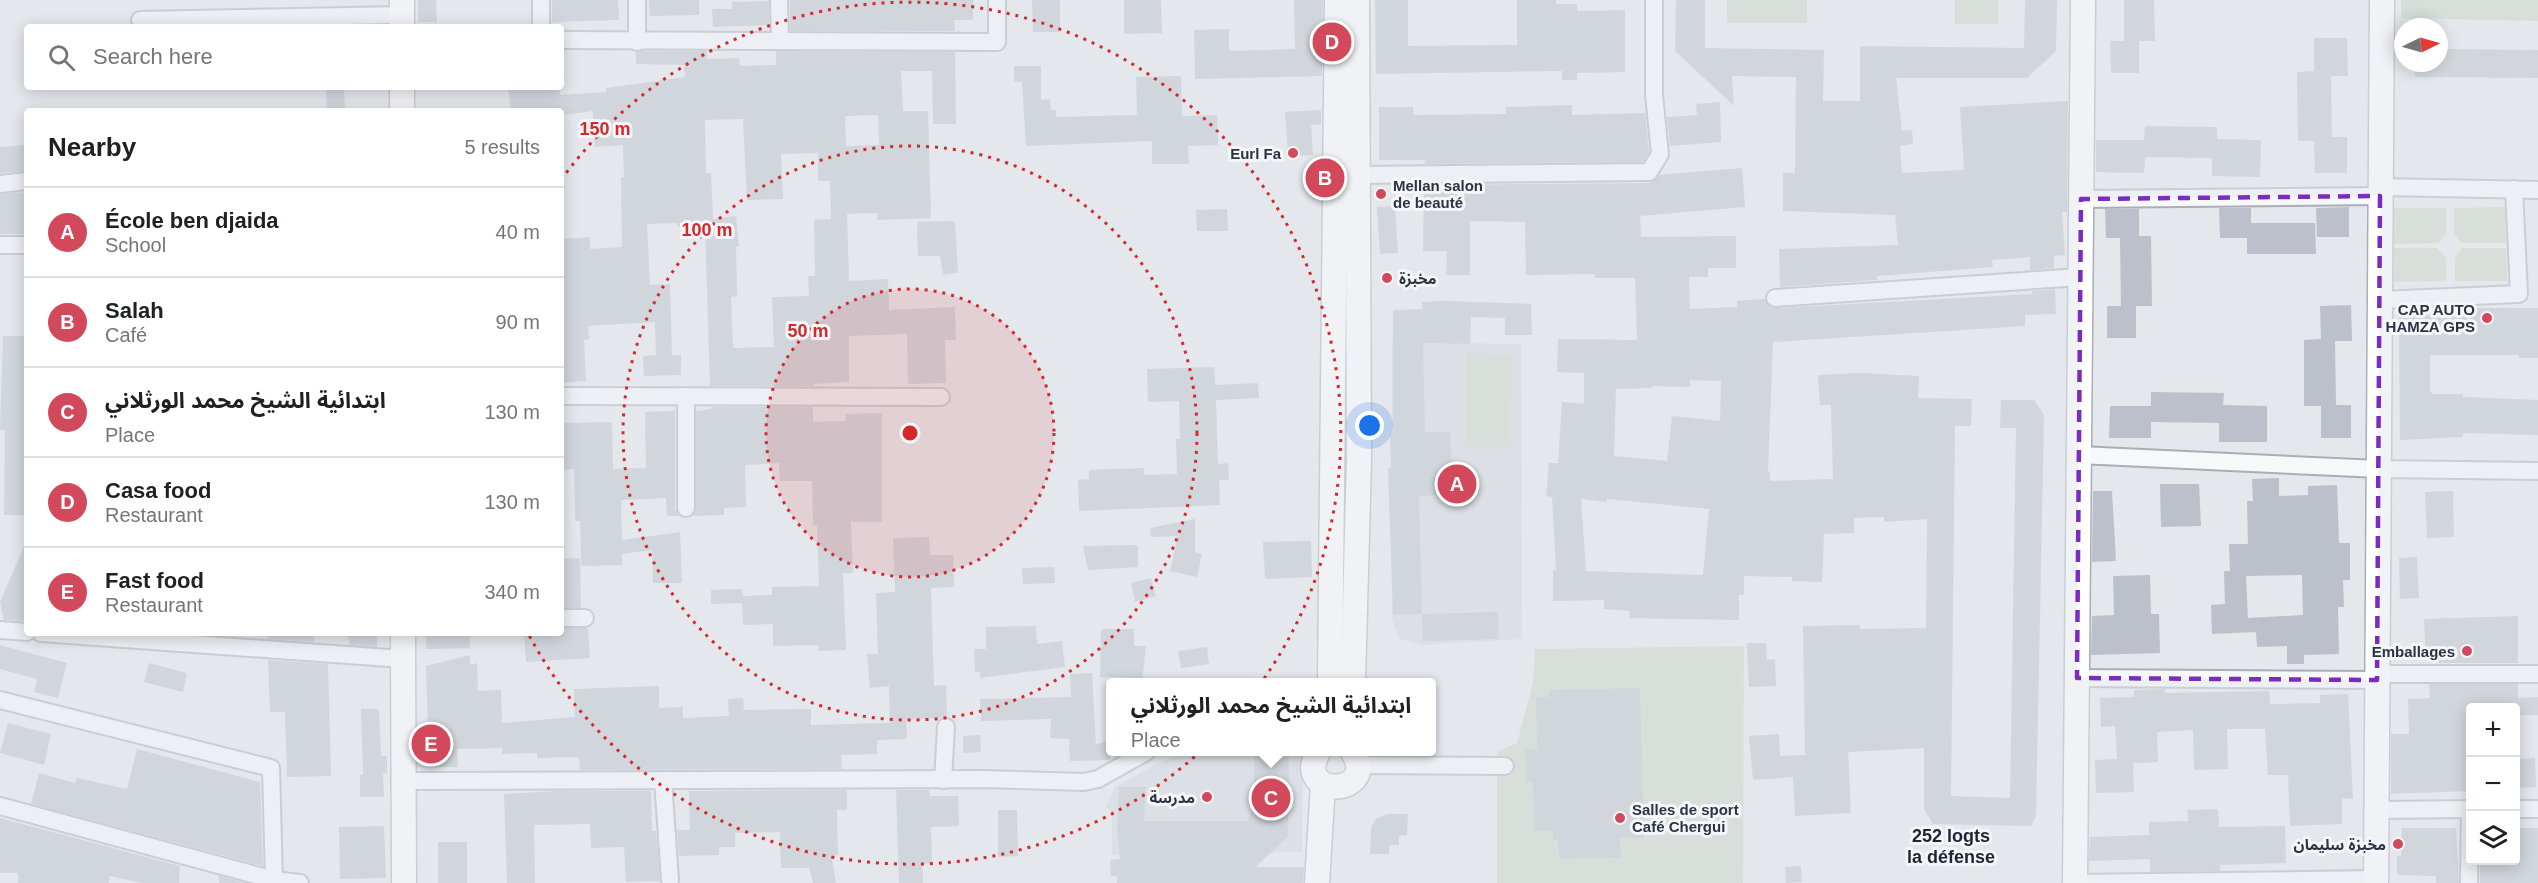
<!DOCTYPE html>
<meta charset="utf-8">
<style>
:root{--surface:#fff;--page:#f6f6f6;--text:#202124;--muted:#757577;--line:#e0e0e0;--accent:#d1495b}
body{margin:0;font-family:Helvetica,"Noto Sans Arabic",sans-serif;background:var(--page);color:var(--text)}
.controls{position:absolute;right:18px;bottom:18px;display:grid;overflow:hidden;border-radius:6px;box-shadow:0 3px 15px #0003}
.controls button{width:54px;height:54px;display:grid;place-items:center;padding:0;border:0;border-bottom:2px solid var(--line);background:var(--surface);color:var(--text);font:30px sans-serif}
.compass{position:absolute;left:2394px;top:18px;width:54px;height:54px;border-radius:50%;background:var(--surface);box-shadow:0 3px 15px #0003;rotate:85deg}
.you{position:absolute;left:1370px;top:426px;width:21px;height:21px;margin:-15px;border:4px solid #fff;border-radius:50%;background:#1a73e8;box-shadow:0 0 0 9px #1a73e833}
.badge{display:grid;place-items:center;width:39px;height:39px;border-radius:50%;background:var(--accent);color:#fff;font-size:20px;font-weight:700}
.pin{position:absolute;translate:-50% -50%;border:3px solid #fff;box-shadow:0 2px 6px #0006}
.popup{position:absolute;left:1106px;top:678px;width:330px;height:78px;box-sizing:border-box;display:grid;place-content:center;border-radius:6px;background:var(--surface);filter:drop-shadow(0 2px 4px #0005);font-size:20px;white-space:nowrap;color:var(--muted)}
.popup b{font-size:22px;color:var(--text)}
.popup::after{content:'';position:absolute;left:50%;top:100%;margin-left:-12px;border:12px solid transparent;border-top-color:var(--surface)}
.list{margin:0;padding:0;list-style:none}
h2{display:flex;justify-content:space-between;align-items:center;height:78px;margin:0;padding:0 24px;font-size:26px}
h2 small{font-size:20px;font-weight:400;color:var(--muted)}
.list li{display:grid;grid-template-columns:39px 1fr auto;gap:18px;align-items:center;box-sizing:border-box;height:90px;padding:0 24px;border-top:2px solid var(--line)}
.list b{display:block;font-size:22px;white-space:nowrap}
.list p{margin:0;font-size:20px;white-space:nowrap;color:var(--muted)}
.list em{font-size:20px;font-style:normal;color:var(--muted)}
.icon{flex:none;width:33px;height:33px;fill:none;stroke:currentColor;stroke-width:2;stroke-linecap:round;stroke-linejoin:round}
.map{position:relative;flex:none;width:2538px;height:883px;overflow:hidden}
.search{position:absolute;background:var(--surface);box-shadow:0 3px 15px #0003;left:24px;top:24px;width:540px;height:66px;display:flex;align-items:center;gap:15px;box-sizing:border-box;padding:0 21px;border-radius:6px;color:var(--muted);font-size:22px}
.panel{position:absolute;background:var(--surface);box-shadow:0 3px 15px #0003;left:24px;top:108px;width:540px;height:528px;border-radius:6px}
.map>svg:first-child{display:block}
</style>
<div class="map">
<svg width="2538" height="883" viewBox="0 0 2538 883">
<rect width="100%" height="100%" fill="#e4e7ec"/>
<g fill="#d2d6de">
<path d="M1392,342L1521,344L1522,639L1421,645L1399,639L1392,618Z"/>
<path d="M1180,752H1303L1302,852L1112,855V813L1106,807L1115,787Z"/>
</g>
<g fill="#c9d6c5">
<rect x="1727" y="0" width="80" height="23"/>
<rect x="1955" y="0" width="43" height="24"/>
<path d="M2401,0H2538V21L2401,18Z"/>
<path d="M2505,207L2506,243H2462L2454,234V208Z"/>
<path d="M2394,208H2446V234L2438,243L2394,244Z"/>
<path d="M2394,248H2437L2446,258V281L2394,282Z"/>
<path d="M2462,248H2506L2507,281H2455V258Z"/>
<path d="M1466,353L1512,354L1511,448L1465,447Z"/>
<path d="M1744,646L1743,883H1497V752L1517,743L1533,683L1535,649Z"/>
</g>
<g fill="#bbc0ca" fill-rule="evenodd">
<path d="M418,0H436L437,22H418Z"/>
<path d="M552,0H618L619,20L552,22Z"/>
<path d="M649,0H699V15L650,16Z"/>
<path d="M790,0H973V20H954L955,31H790Z"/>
<path d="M1032,0H1060V32H1033Z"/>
<path d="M1124,0H1161L1162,33L1124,34Z"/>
<path d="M1294,0H1323L1322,76L1195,79L1194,30L1229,29V51L1295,49Z"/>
<path d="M1375,0H1408V46L1517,45V0H1556V4H1577V11L1625,10V72L1577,73V80H1562V71L1376,74Z"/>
<path d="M1676,0H1705V48L1824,50L1823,101H1860V46L2024,48L2025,0H2057L2056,51L2027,78H1896L1902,131L1912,130L1913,144L1900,146L1902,173L1964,170L1960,107L2068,101L2067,212H2062L2065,255L2054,256V268L2030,270V257L1992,260L1993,267L1877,276V280L1780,287L1779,249L1898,245L1895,215L1783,211V173H1795L1796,77L1732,76L1734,106L1675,51Z"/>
<path d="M2124,0H2154L2155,41H2139V73H2111L2110,41H2124Z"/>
<path d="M769,1V25L713,27L712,9H732V2Z"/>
<path d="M2314,38H2347L2348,76H2331L2332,137H2347V173H2315L2314,141H2298L2297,72L2314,71Z"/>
<path d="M2439,49L2538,50V78L2415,77V63H2439Z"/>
<path d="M642,51H707V59L739,58L740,66L776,65V51L955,52L956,124H933L932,71H901L903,111H928L931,218L877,220V213L847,214L849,281L888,279L889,310L955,307L956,340H945L946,383L908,384L907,334L849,336V382L813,384V386H710L705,226L678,227L677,223L647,224L650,285L670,284L672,355H681V375L644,376L643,356L656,355L655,322L588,326L589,339L584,340L586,381L561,383V239L590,237V249L622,247L621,177H624L623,145L595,147L593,111L564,115V111H511L508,87H559L560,95L606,92V88L685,77L684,65L636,64V52ZM878,115L879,145L846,146L845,116ZM743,119L747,200L783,199L781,154L818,153V181H830L831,219L814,220L815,276H808L809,296L772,297L774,347L733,348L731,297L737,296L736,247L739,246L736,216L713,219L711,173H706L705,120Z"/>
<path d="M1014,66H1041V100L1050,99L1051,110H1056V117L1137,115L1136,77L1181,76L1182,116L1217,115L1218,145L1188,146L1189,164H1152V141L1026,146L1022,82L1014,81Z"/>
<path d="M344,87L345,111H327L326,88Z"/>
<path d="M1720,102L1721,142L1670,146L1667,117L1697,115L1696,104Z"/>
<path d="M1572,105V115L1645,113L1649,152L1643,162L1424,164L1425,160H1379V107H1413V115L1506,114V107Z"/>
<path d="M1321,110V124L1311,125L1313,155L1288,156L1285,112Z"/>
<path d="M2145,126L2217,127V139L2261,140L2260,177L2212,176V158L2145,157L2144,173L2096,172V140H2144Z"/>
<path d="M27,145V171L0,173V147Z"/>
<path d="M1742,168L1745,207L1640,216L1641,237L1736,236V268H1708V277H1689L1690,309L1737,307V301L1765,299L1770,307L1776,308L2032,294V291L2055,289L2056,314L2025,315V326L1773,342L1768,472H1770V481L1833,479L1831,405H1820L1818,375L1861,373L1919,376L1918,398L1972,399L1971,426H1955L1951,796L2010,798L2016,428H2000L2001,400H2034L2044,415L2036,816L2031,826L1933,824L1924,809V748L1848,752L1851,813L1795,816L1793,777L1753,780L1749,736L1779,734L1780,756L1805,755L1803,626L1860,625V629L1926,628L1927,519L1884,522V517L1854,518V533L1824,534L1822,582L1792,581V577L1744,576V595H1739V620L1629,618L1630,611L1604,609V600L1553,601V570H1556L1552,497L1546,496L1549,463H1558L1562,402L1584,404V373L1557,372L1558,339L1637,340L1635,278H1595V274L1526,275L1525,222L1470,221V275H1446L1447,251H1423L1424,185L1649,183L1659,175ZM1690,380L1721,381L1720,421L1672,416L1667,461L1614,456L1616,389L1652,388V386L1690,387ZM1581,499L1607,502V499L1709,509L1703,575L1586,571Z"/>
<path d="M27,192V234H0V194Z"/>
<path d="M1395,206L1398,253L1380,254L1377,207Z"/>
<path d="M2349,207V237H2317L2316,208Z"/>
<path d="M2219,208H2251V223H2315L2316,254H2247V238H2220Z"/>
<path d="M1227,209L1228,231H1197L1196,210Z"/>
<path d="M2105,209H2139V236H2151L2152,306H2136V338H2107V306H2121L2120,238H2106Z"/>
<path d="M955,221L958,273L943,275L940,256H918L917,222Z"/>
<path d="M1446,301L1531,304L1532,335H1505V318L1471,317L1470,344L1423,343L1425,432H1450L1452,466H1469L1470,495L1419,496L1422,614L1393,615L1388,468H1391L1390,433H1393V310L1422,309V302Z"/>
<path d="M2351,305L2352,341H2335L2336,405H2351V438H2321V406H2304V340L2321,339L2320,306Z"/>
<path d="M2437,308H2538V358H2519V355H2430V390L2432,394H2463V397L2538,400V435L2463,433V437L2400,440L2399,315H2437Z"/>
<path d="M3,336H27V515H4L5,430H0Z"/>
<path d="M1214,367L1215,385L1258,383L1259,398L1216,400L1218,464L1228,463L1229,480H1219L1220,505L1079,511L1078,480L1089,479V470L1144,468V475L1177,474L1176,439H1180L1179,401L1148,402L1147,369Z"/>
<path d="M2151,392L2224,393L2223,405L2267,406V442H2219V423L2151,422V438H2109L2110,406H2151Z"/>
<path d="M711,407H813V422L846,421L845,414L882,413V522H851L853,573H843L846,650L818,651V645L773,646V624L743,625L742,603L711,604V590L742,589L743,596L772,595V587L819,586L817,525H813L812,481H780L779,463L745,465L746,507L724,508V515L693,516L696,508V411L711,409Z"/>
<path d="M675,411V508L679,516H667L666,498L621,500L622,540L680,532L682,583H653L652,550L622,554V565L581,566L580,521H575L574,469L561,470V423L612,422L613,469L646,468L645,412Z"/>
<path d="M2279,478V496L2308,495V486L2337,485L2339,543H2350V580H2343L2344,607H2338L2339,654L2304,655V664H2287V646L2257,647L2256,632L2212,634L2211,605L2225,604L2224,571H2230L2229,544H2248L2247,501H2253L2252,479ZM2302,575L2303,615L2248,618L2246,576Z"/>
<path d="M2160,484H2199L2201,526L2161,527Z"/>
<path d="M2093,491H2112L2116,561L2092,562Z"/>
<path d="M2453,491L2454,537L2427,538L2425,492Z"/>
<path d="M1195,519V552L1202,554L1197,577L1170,571L1178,536L1151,537L1150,528Z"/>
<path d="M929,537L930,555H953L954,587L931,588L934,686L946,685L947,717L906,720L907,739L877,740V754L841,755L842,769L580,770L579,757L537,758V753L502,754V748L457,749L458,767H429L426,666L470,655V665L477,663L478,691L501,690L502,723L575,717L574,689L659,686V708L683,707V718L729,716L728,699L743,698L744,710L811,709V725L890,723L889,686L870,688L867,654H878L876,593L895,592L893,538Z"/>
<path d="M27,540V621L4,620L0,602Z"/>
<path d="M1311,541L1312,577L1265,579L1263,542Z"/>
<path d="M1138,545V567L1088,570L1083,546Z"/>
<path d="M2417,557L2419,598L2400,599L2399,558Z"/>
<path d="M580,558L581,608H561V559Z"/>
<path d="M1054,567L1055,583L1023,584L1022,568Z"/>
<path d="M2150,575L2151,614H2159L2160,653L2091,655L2092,616L2114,615L2113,576Z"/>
<path d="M1151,578L1156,596L1135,602L1131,583Z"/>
<path d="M1498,612L1499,639L1423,641L1422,614Z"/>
<path d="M2518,616V663H2429V659H2426L2424,619Z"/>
<path d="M1036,626L1037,644L1062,641L1065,667L980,678V672H975L974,649H986V627Z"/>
<path d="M561,628H588L590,658L526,662L524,633H561Z"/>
<path d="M1101,629H1134V646H1146L1142,682H1126L1127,677H1100Z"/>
<path d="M267,633H314V642L267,639Z"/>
<path d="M347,633H377V647L350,645Z"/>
<path d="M426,633H470V648L426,649Z"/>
<path d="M1747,643H1766L1767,660L1775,659L1776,686L1749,687Z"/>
<path d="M0,645L67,663L58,698L34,692L37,679L0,669Z"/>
<path d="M1207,647L1209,664L1181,668L1178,651Z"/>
<path d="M268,660L328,664L331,776L287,777L285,712H270Z"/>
<path d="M149,663L187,673L183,692L144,682Z"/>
<path d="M1092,673L1096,744L1110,741V760L1070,761L1069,739L1050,738L1051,719L981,721L980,699L1071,697L1070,674Z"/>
<path d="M2429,684H2518V698L2538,697V715H2516V708H2470V791L2391,794V734H2409L2408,699L2430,698Z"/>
<path d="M1640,688L1644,838H1620L1621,858L1559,859L1558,840H1553V831H1534L1533,782H1526L1525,749H1537L1536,697H1549V690Z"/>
<path d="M2165,689V693L2269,691L2270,704L2320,703V695L2348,694L2353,798L2342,799V824L2290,826L2288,775H2268L2265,729H2227L2228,769L2194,770L2193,730L2157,732L2158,762L2133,763L2134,792L2096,793L2095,760L2117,759L2115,726L2101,727L2100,698L2134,697V690Z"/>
<path d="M361,709H379L381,756H387V773H383L384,797H360V775H363Z"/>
<path d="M8,723L51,734L44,765L0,753Z"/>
<path d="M980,735L981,752L963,753V736Z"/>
<path d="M137,749L260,782L263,866L31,804L39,773L75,783L77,778L127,789Z"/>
<path d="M1254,752H1289L1288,837L1255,867H1304L1303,883H1117V876H1111L1110,860L1120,859L1117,827L1119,787H1146L1144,821H1247L1254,808Z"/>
<path d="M2535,758L2536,787L2516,788V759Z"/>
<path d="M847,790V810H837L838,855H831L836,883H813L809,868H781L780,832L735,833V847H719V855L679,856L677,830H690L689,791Z"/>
<path d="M896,790H929L930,796H958L959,826L931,827L932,863L922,864L923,883H899Z"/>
<path d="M554,791H651L652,831H656L660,881L626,882L624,847L591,848L590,824L534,825L535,883H507L504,794Z"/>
<path d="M2218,809L2219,827L2285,826L2286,863L2220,865V871L2150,872V859L2089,861L2090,837L2149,835V822L2188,821L2187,810Z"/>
<path d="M998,810H1017L1018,856L998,857Z"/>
<path d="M1387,814H1408L1407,835L1399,836V845H1389V854H1370L1371,827L1376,819Z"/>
<path d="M0,818L180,866L179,883H143L109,876V883H18V873H0Z"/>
<path d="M384,826L386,878L340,879L339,827Z"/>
<path d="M2402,828H2456L2459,883H2436V876L2397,875V856H2401Z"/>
<path d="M2516,828H2538V883H2480V861H2516Z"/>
<rect x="438" y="842" width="29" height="41"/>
<path d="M1801,866L1802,882L1786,883L1785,867Z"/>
<path d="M219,876L245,883H219Z"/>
</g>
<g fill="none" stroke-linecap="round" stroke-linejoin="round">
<defs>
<g id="street">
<path d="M637,0V42"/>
<path d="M779,0L780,41"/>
<path d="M140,20L402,15"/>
<path d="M541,27V0"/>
<path d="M561,40L997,42V0"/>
<path d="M1357,175L1649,172L1660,154L1654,95V0"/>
<path d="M0,184L27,181"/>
<path d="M2381,187L2538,190"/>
<path d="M2081,199L2380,196"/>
<path d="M0,245H27"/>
<path d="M1775,298L2080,277"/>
<path d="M2380,300L2519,294L2514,189"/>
<path d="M561,396L941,397"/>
<path d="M2079,455L2379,469L2538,471"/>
<path d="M686,508V396"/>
<path d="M561,618H585"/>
<path d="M0,630L27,632"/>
<path d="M41,633L403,659"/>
<path d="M2377,674H2538"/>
<path d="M2077,678L2377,680"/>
<path d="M0,700L271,768L274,880"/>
<path d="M1358,765L1505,766"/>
<path d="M663,780L670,880"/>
<path d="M943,780L946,727"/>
<path d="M403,781L984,779L1084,782L1098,779L1146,752"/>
<path d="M0,806L274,880L300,883"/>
<path d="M2516,809H2538"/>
<path d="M2377,810L2470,809"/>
<path d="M2075,883L2376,879"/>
<path d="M2469,883L2470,809"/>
</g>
<g id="secondary">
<path d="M402,0V27"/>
<path d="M402,87V111"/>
<path d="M403,633L404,883"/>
<path d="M1330,682L1337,0"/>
<path d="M1353,682L1359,459L1357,0"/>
<path d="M1318,752C1293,800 1380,796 1353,752"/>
<path d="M1317,883L1323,784"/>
<path d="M2075,883L2083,0"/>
<path d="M2376,883L2382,0"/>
</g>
</defs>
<use href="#street" stroke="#a9aeb7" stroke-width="20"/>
<use href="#secondary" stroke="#a9aeb7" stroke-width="27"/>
<use href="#street" stroke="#f7f8fa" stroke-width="16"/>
<use href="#secondary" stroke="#fff" stroke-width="24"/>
</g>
<path d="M0 0H2538V883H0ZM2380,196L2377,680L2077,678L2081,199Z" fill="#e4e7ec" fill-opacity=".55" fill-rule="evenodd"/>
<path fill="none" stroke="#7b2cbf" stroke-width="4.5" stroke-dasharray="12 8" stroke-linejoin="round" d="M2380,196L2377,680L2077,678L2081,199Z"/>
<circle cx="910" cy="433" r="144" fill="#d62828" fill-opacity=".12"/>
<g fill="none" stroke="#d62828" stroke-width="3" stroke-dasharray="3 6">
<circle cx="910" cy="433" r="144"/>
<circle cx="910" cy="433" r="287"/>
<path d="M561 180A431 431 0 1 1 529 635"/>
</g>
<g fill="#d1495b" stroke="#f4f6f9" stroke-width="2">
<circle cx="1293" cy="153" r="6"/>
<circle cx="1381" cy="194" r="6"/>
<circle cx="1387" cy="278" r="6"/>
<circle cx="2487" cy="318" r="6"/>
<circle cx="2467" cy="651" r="6"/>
<circle cx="1207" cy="797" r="6"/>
<circle cx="1620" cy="818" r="6"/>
<circle cx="2398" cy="844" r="6"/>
</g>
<g text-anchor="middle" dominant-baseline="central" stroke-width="6" stroke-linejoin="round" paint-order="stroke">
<g font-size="15" font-weight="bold" fill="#2b3445" stroke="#f4f6f9" text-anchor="end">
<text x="1281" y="153">Eurl Fa</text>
<text x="1393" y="185" text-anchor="start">Mellan salon<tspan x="1393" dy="17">de beauté</tspan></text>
<text x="1399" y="278" text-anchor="start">مخبزة</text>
<text x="2475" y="309">CAP AUTO<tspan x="2475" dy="17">HAMZA GPS</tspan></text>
<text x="2455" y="651">Emballages</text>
<text x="1195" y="797">مدرسة</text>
<text x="1632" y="809" text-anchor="start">Salles de sport<tspan x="1632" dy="17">Café Chergui</tspan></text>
<text x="2386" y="844">مخبزة سليمان</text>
</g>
<g font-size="18" font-weight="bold" fill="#1d2536" stroke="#f4f6f9">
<text x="1951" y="836">252 logts<tspan x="1951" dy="21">la défense</tspan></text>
</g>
</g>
<circle cx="910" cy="433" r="9" fill="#d62828" stroke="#f4f6f9" stroke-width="3"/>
<g font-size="18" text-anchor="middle" font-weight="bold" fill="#d62828" stroke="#f4f6f9" stroke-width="6" stroke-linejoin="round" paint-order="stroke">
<text x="605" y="135">150 m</text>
<text x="707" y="236">100 m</text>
<text x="808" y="337">50 m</text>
</g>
</svg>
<div class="controls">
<button>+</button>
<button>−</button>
<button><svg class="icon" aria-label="layers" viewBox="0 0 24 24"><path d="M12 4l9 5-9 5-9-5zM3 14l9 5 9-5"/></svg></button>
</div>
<svg class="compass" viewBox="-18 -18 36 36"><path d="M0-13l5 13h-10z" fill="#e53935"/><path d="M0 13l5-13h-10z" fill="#757577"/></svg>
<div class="you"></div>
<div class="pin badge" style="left:1457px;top:484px">A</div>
<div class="pin badge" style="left:1325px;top:178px">B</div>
<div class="pin badge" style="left:1271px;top:798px">C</div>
<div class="popup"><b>ابتدائية الشيخ محمد الورثلاني</b>Place</div>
<div class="pin badge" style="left:1332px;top:42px">D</div>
<div class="pin badge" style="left:431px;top:744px">E</div>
<div class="search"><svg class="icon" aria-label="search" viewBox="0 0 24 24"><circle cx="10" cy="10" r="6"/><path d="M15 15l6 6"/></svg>Search here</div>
<section class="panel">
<h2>Nearby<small>5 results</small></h2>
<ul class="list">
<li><span class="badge">A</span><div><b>École ben djaida</b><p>School</p></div><em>40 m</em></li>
<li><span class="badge">B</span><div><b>Salah</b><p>Café</p></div><em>90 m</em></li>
<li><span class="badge">C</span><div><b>ابتدائية الشيخ محمد الورثلاني</b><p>Place</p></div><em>130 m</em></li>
<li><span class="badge">D</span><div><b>Casa food</b><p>Restaurant</p></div><em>130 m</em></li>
<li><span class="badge">E</span><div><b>Fast food</b><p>Restaurant</p></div><em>340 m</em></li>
</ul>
</section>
</div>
